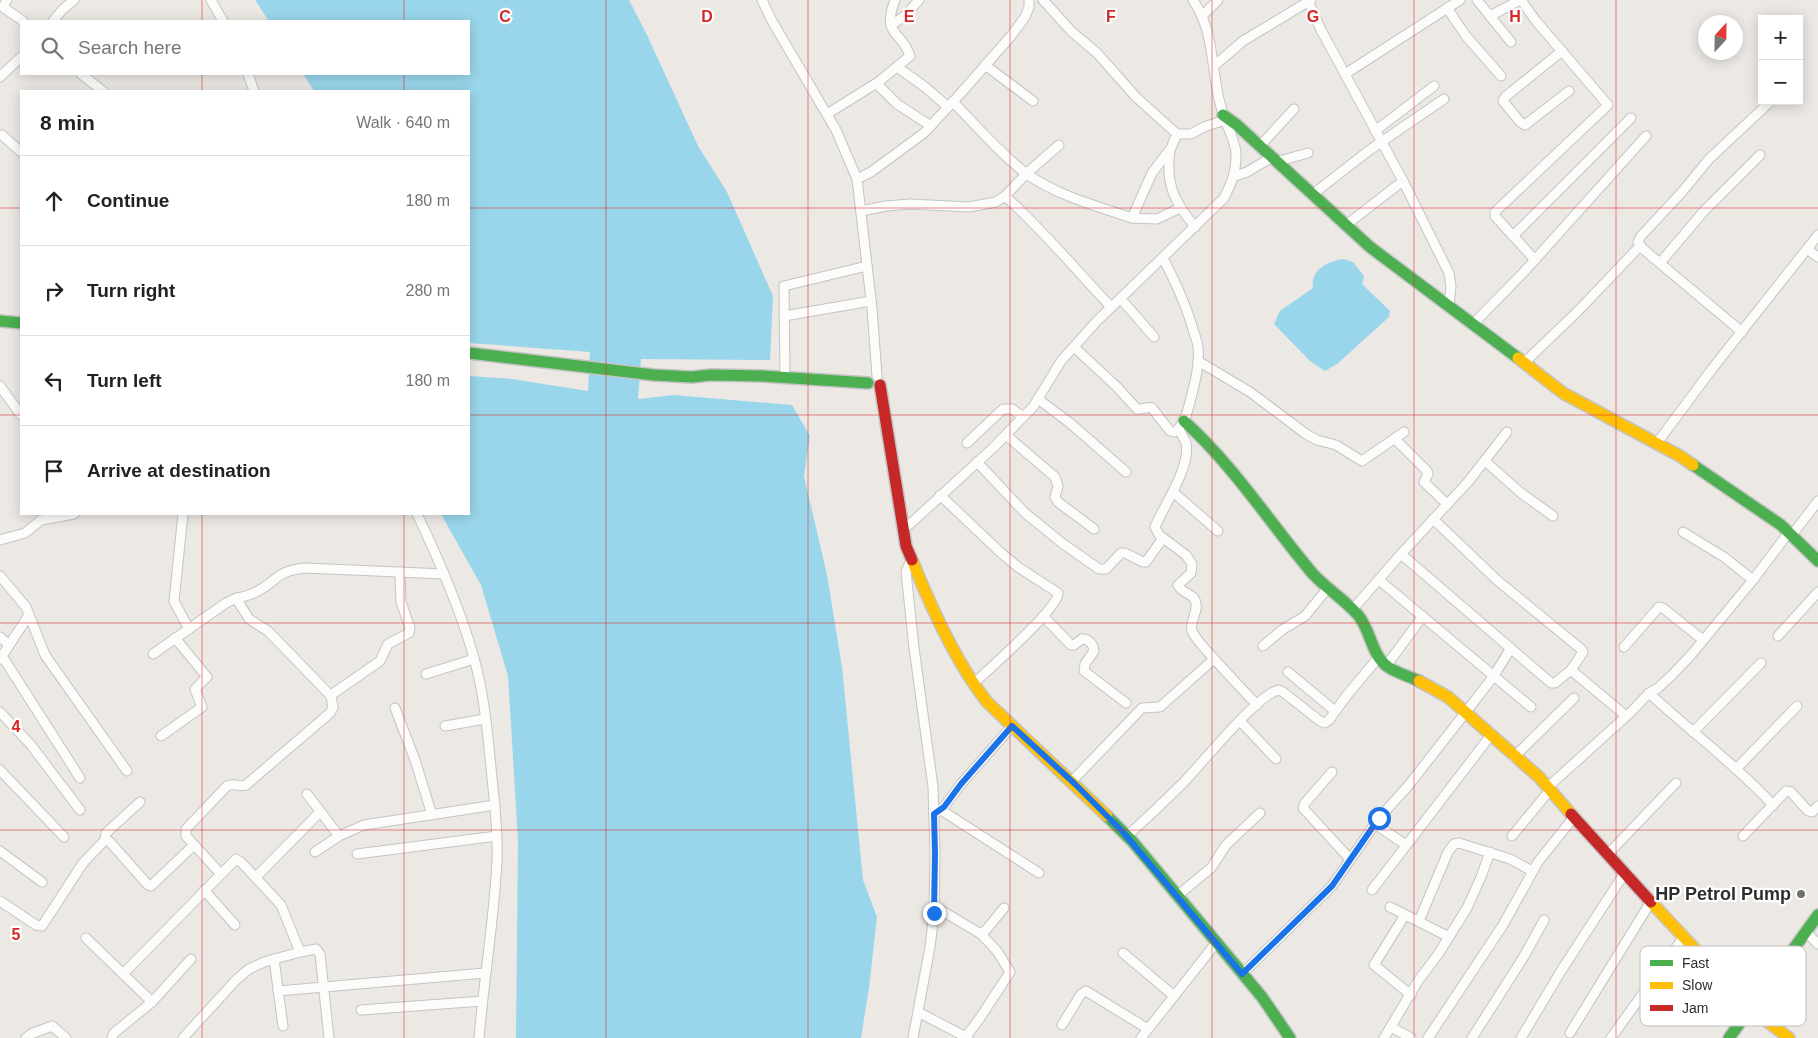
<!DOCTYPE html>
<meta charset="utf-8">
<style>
:root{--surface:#fff;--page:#f2f2f2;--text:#222;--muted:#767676;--line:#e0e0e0}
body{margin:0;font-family:Helvetica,sans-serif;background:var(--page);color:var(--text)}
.controls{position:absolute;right:15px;top:15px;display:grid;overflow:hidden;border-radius:0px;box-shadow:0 2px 12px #0003}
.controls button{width:45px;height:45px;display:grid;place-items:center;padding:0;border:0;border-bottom:1px solid var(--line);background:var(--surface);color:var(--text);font:25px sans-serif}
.compass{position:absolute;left:1698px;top:15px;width:45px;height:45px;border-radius:50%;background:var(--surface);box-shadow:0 2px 12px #0003;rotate:22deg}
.stop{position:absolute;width:15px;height:15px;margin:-11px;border:4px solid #1a73e8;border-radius:50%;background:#fff}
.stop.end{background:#1a73e8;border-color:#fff;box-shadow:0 1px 5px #0008}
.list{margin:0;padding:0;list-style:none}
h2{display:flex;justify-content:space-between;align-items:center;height:65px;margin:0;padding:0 20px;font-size:21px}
h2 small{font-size:16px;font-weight:400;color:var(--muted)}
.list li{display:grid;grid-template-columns:32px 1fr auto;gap:15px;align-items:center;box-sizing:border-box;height:90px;padding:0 20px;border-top:1px solid var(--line)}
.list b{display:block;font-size:19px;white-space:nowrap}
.list em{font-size:16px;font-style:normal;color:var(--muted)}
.icon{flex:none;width:28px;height:28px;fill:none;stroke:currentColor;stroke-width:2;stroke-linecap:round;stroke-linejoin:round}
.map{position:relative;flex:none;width:1818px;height:1038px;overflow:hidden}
.search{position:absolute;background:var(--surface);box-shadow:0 2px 12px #0003;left:20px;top:20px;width:450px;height:55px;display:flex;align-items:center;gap:12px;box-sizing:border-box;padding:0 18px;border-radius:0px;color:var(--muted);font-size:19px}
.panel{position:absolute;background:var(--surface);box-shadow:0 2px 12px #0003;left:20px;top:90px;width:450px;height:425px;border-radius:0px}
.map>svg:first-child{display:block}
</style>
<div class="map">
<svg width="1818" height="1038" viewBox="0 0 1818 1038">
<rect width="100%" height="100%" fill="#ece8e4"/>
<g fill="#99d6ec">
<path d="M255,0H629L647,35L698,146L727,192L773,296L770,360L641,359L638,399L674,395L792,405L810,436L804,476L827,575L842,667L863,880L877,917L869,988L861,1038H516L518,840L508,676L481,585L441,514H469V376L512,379L588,391L590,352L469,343V91H314L303,74H469V21H269Z"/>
<path d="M1344,259L1353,262L1364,276L1362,284L1390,311L1389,317L1337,364L1325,371L1310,361L1274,324L1280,311L1313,288C1310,269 1329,261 1344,259Z"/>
</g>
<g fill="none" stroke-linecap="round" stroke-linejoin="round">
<defs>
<g id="street">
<path d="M7,0L4,5V8L23,21"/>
<path d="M211,0L223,21"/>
<path d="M762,0L772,21L836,130L857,179L872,308L877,376"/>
<path d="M895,0C881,37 902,30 910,56L882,79L879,82V86L897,104L931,126"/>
<path d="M1043,0L1072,32L1097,53L1136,97L1177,134H1191L1204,127L1225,120"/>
<path d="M1477,0L1511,42"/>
<path d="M1521,0L1536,21L1608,105L1495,212V216L1535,260"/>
<path d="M1308,1L1321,30L1403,181L1449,273L1451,287L1449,305"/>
<path d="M1447,8L1466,36L1501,76"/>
<path d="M1203,15L1218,0"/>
<path d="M1490,16L1520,0"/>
<path d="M53,21L62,10L74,0"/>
<path d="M891,25L905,16L919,0"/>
<path d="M1562,51L1505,97L1503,101L1520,122L1525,125L1569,91"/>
<path d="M985,65L1033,101"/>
<path d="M1215,65L1243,41L1311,0"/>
<path d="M897,67L925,87L948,107"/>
<path d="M81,74L103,91"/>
<path d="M248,74L254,91"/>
<path d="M1345,74L1460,0"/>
<path d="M0,77L21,57"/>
<path d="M953,102C976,125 1001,155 1027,174C1058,196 1097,206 1132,218L1152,173L1171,148L1177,134"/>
<path d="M827,114L880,81"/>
<path d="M1375,131L1434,86"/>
<path d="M2,135L21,152"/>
<path d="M1260,146L1294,109"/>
<path d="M1170,150C1165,184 1174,201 1195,227"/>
<path d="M1276,162L1308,153"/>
<path d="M1235,176L1247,172L1272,157"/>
<path d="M857,179L871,172L924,133L961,93L1011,36L1025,17L1029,7V0"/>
<path d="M1313,194L1371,149L1444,99"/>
<path d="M1005,196C1043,230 1076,270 1111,307"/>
<path d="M861,211L886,206L910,204L969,207L996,202L1005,196L1027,173L1059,145"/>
<path d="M1132,218L1157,219L1180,208"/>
<path d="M1346,225L1403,181"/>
<path d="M1513,236L1631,118"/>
<path d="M1807,249L1818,257"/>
<path d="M1660,263L1704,211L1760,155"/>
<path d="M1121,299L1154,337"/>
<path d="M784,316L871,301"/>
<path d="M1473,324L1523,273L1646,136"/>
<path d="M1742,332L1643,249L1638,242L1641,236L1682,192L1709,159L1771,101"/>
<path d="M1074,347L1117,387L1137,409C1143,410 1147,406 1152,408L1170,431L1174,432C1184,426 1187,413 1190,402C1194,386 1200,365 1198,348C1198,343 1196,338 1194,333C1187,306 1176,283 1163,258"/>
<path d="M1198,361L1250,392L1306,434L1317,440L1336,445L1362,461L1404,432"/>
<path d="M1524,363L1579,310L1640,246"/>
<path d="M785,377L784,286L867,266"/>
<path d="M0,386L21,415"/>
<path d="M1038,399L1070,423L1126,472"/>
<path d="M1179,429C1181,434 1184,438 1186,443C1191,467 1164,505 1155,527L1159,535L1186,555L1192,564L1191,573L1178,585C1181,593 1192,593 1195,600C1200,610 1189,621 1192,631C1195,638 1201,644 1206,650C1223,669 1240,687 1257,705"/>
<path d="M1006,435L1055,477L1058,486L1055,497L1058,502L1094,529"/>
<path d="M1395,439L1427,471L1428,474L1424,482L1447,504"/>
<path d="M967,443L1003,409H1012L1023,417"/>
<path d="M1657,443L1712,369L1818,235"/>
<path d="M1485,461L1521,493L1553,516"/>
<path d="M977,462L1025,513L1062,543L1099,569H1106L1121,553H1125L1143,562H1146L1163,538"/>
<path d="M1173,492L1218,531"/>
<path d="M940,495L1000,552L1018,567L1058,593C1059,608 988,670 973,684"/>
<path d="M183,514L174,601L189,629"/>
<path d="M417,514C439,560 460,608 474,658C485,697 488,738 492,778C495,805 498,833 497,861C494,920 484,979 479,1038"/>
<path d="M1433,519L1498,581L1581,649L1583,652L1571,670"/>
<path d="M902,528L910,524L994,447L1023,417L1033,407L1061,361L1096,322L1224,198C1232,182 1236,173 1236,154C1236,141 1224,121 1221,107C1210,69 1216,35 1193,0"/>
<path d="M1683,532L1724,557L1753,580"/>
<path d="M1792,535L1818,501"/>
<path d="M0,540L25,533L41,520L74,514"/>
<path d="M1401,554L1551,683H1555L1571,670L1626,716"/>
<path d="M911,560L906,572L914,648L933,787L935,854L934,913L930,947L913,1038"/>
<path d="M0,576L26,607L45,655L127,771"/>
<path d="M1379,580L1531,707"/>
<path d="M236,598L249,619L268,631L331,696"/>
<path d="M1353,609L1401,554L1468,482L1507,432"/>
<path d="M1043,616L1071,645H1074L1082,639C1088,638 1094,645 1094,651L1085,664L1084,671L1126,703"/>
<path d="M1778,636L1818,592"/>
<path d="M0,637L9,645"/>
<path d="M1263,646L1282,630L1305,616L1327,589"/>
<path d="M1624,647L1659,607L1663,608L1703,640"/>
<path d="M153,654L226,603C236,597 247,597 256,592C278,581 275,571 305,568L444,574"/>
<path d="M2,656L80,778"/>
<path d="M0,659L29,615"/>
<path d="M1386,666L1423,616"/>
<path d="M1288,672L1335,711"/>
<path d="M426,674L474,659"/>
<path d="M1649,693C1690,731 1735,764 1773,805"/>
<path d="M395,708L415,760L432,815"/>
<path d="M0,712L31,745L80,810"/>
<path d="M1240,721L1276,759"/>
<path d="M445,726L485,719"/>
<path d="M1693,732L1761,663"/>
<path d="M161,736L202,707L195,689L207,677L175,638"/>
<path d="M1514,757L1574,698"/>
<path d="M1736,769L1797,706"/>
<path d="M0,770L64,837"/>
<path d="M1332,772L1305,803L1303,808L1350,859"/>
<path d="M1072,781L1142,708L1160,707L1214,659"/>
<path d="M1548,787L1631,712L1649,693L1658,688L1672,675L1691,655L1753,580L1789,532"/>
<path d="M307,794L339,836"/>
<path d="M941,810L1039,873"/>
<path d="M934,814L944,807L961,784L1012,726"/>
<path d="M1375,824L1406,845"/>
<path d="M1127,836C1146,819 1165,801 1183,783C1202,764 1257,694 1279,690L1283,692L1320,721L1325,723L1329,720L1347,695L1379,657"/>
<path d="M1512,836L1550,790"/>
<path d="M1743,836L1786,791L1791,792L1808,811L1812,812L1818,806"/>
<path d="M105,840L106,833L140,802"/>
<path d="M0,851L42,882"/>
<path d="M315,852L339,836L364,825L495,805"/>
<path d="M357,854L497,836"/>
<path d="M1607,855L1676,783"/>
<path d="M220,873L186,836V829L227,786C234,782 239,788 246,785L330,713L333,708L331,695L380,661L388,644L409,633L410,628L401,602L400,572"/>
<path d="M256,877L320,812"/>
<path d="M204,890L235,925"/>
<path d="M1372,890L1491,735"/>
<path d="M1177,896L1211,868L1226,845L1260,813"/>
<path d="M0,901L36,925L42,926L83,863L105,840L109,841L148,885L151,886L194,845"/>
<path d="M934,906L981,934L986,930L1004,908"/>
<path d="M1390,907L1449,937"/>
<path d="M1405,915L1374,965L1411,995"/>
<path d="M1419,921L1448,852L1454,844L1459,843L1510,859L1532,871"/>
<path d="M1806,932L1818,944"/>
<path d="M86,938L152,1002"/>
<path d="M1123,953L1174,996"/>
<path d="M274,959L283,1026"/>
<path d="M123,974L236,859L242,863L281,905L300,952"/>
<path d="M1242,974L1332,886L1379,818L1408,786L1466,712L1493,677L1511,648"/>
<path d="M278,991L485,973"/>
<path d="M361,1010L482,1001"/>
<path d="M918,1012L968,1038"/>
<path d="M1062,1025L1081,994L1086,991L1148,1029"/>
<path d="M1391,1027L1411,1038"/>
<path d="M1570,1033L1650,903"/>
<path d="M26,1038L31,1034L52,1026L66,1038"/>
<path d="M112,1038L114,1033L152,1002L191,959"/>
<path d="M183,1038L236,980L249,969L264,962L300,952L316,949L320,954L329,1038"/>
<path d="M965,1038L980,1018L1010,972L997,951L981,934"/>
<path d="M1141,1038L1216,943"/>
<path d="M1384,1038L1418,981L1439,953L1467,908L1481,877L1490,852"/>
<path d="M1428,1038L1503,925L1538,862L1574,817"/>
<path d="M1472,1038L1523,958L1544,920"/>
<path d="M1521,1038L1561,971L1624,874"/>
<path d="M1611,1038L1683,938"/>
</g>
<g id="fast">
<path d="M1223,115L1237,125L1370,247L1518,358"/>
<path d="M0,321L21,323"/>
<path d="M469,353L654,375L692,377L711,375L762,376L868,383"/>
<path d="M1184,421C1234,466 1270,523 1313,574C1327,589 1345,600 1358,615C1371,630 1371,655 1388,667C1397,673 1408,676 1419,681"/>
<path d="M1693,465L1781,525L1818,561"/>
<path d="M1107,816L1132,841L1262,997L1290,1038"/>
<path d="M1729,1038L1818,915"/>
</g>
<g id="slow">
<path d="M1518,358L1563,393L1680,456L1693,465"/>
<path d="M912,560C930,605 957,664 987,702L1107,816"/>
<path d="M1419,681L1448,697L1539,777L1571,814"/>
<path d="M1651,902L1751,1009L1789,1038"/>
</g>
<g id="jam">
<path d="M880,385L906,546L912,560"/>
<path d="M1571,814L1651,902"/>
</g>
</defs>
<use href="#street" stroke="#c5c4c5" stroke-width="11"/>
<use href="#fast" stroke="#c5c4c5" stroke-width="14"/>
<use href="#slow" stroke="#c5c4c5" stroke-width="14"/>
<use href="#jam" stroke="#c5c4c5" stroke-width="14"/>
<use href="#street" stroke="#fcfcfb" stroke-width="9"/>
<use href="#fast" stroke="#4caf50" stroke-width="11"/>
<use href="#slow" stroke="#ffc107" stroke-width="11"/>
<use href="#jam" stroke="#c62828" stroke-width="11"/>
</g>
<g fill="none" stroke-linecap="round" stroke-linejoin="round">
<path stroke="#1a73e8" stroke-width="6" d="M934,913L935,854L934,814L944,807L961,784L1012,726L1075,784L1123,832L1242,974L1332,886L1379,818"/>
</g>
<path fill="none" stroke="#d62828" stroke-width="1" stroke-opacity="0.55" d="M202,0V21M404,0V21M606,0V1038M808,0V1038M1010,0V1038M1212,0V1038M1414,0V1038M1616,0V1038M202,74V91M404,74V91M0,208H21M469,208H1818M0,415H21M469,415H1818M202,514V1038M404,514V1038M0,623H1818M0,830H1818"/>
<circle fill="#706f6e" stroke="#fff" stroke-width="2" cx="1801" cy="894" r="5"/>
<g text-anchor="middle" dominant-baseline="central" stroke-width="4.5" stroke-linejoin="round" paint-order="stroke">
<g font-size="18" font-weight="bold" fill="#2e2e2e" stroke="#fff" text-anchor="end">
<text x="1791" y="894">HP Petrol Pump</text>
</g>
</g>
<rect x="1640" y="946" width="166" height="80" rx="8" fill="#fff" stroke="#c0c0c0" stroke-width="1"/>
<rect x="1650" y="960" width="23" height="6" fill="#4caf50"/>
<rect x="1650" y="982" width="23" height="7" fill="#ffc107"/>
<rect x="1650" y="1005" width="23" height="6" fill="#c62828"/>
<g font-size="14" fill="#2e2e2e">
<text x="1682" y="968">Fast</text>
<text x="1682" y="990">Slow</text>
<text x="1682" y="1013">Jam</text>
</g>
<g font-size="16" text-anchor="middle" font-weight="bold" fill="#d62828" stroke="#fff" stroke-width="4.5" stroke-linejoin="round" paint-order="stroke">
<text x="505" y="22">C</text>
<text x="707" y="22">D</text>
<text x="909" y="22">E</text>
<text x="1111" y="22">F</text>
<text x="1313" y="22">G</text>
<text x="1515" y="22">H</text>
<text x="16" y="732">4</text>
<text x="16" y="940">5</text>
</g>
</svg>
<div class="controls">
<button>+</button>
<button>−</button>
</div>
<svg class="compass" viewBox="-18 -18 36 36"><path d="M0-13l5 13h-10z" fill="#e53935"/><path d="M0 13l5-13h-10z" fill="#767676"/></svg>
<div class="stop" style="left:1379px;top:818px"></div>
<div class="stop end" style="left:934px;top:913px"></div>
<div class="search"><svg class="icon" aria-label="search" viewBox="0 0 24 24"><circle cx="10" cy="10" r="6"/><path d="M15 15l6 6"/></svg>Search here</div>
<section class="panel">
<h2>8 min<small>Walk · 640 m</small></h2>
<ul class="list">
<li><svg class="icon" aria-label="ahead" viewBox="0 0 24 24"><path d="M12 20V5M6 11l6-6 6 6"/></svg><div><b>Continue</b></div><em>180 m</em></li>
<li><svg class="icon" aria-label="right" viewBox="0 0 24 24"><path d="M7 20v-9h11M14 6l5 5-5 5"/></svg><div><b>Turn right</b></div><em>280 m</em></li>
<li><svg class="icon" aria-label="left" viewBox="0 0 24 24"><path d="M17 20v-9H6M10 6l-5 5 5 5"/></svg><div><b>Turn left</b></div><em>180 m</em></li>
<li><svg class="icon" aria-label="arrive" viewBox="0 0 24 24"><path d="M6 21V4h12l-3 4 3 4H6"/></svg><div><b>Arrive at destination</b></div></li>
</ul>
</section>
</div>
